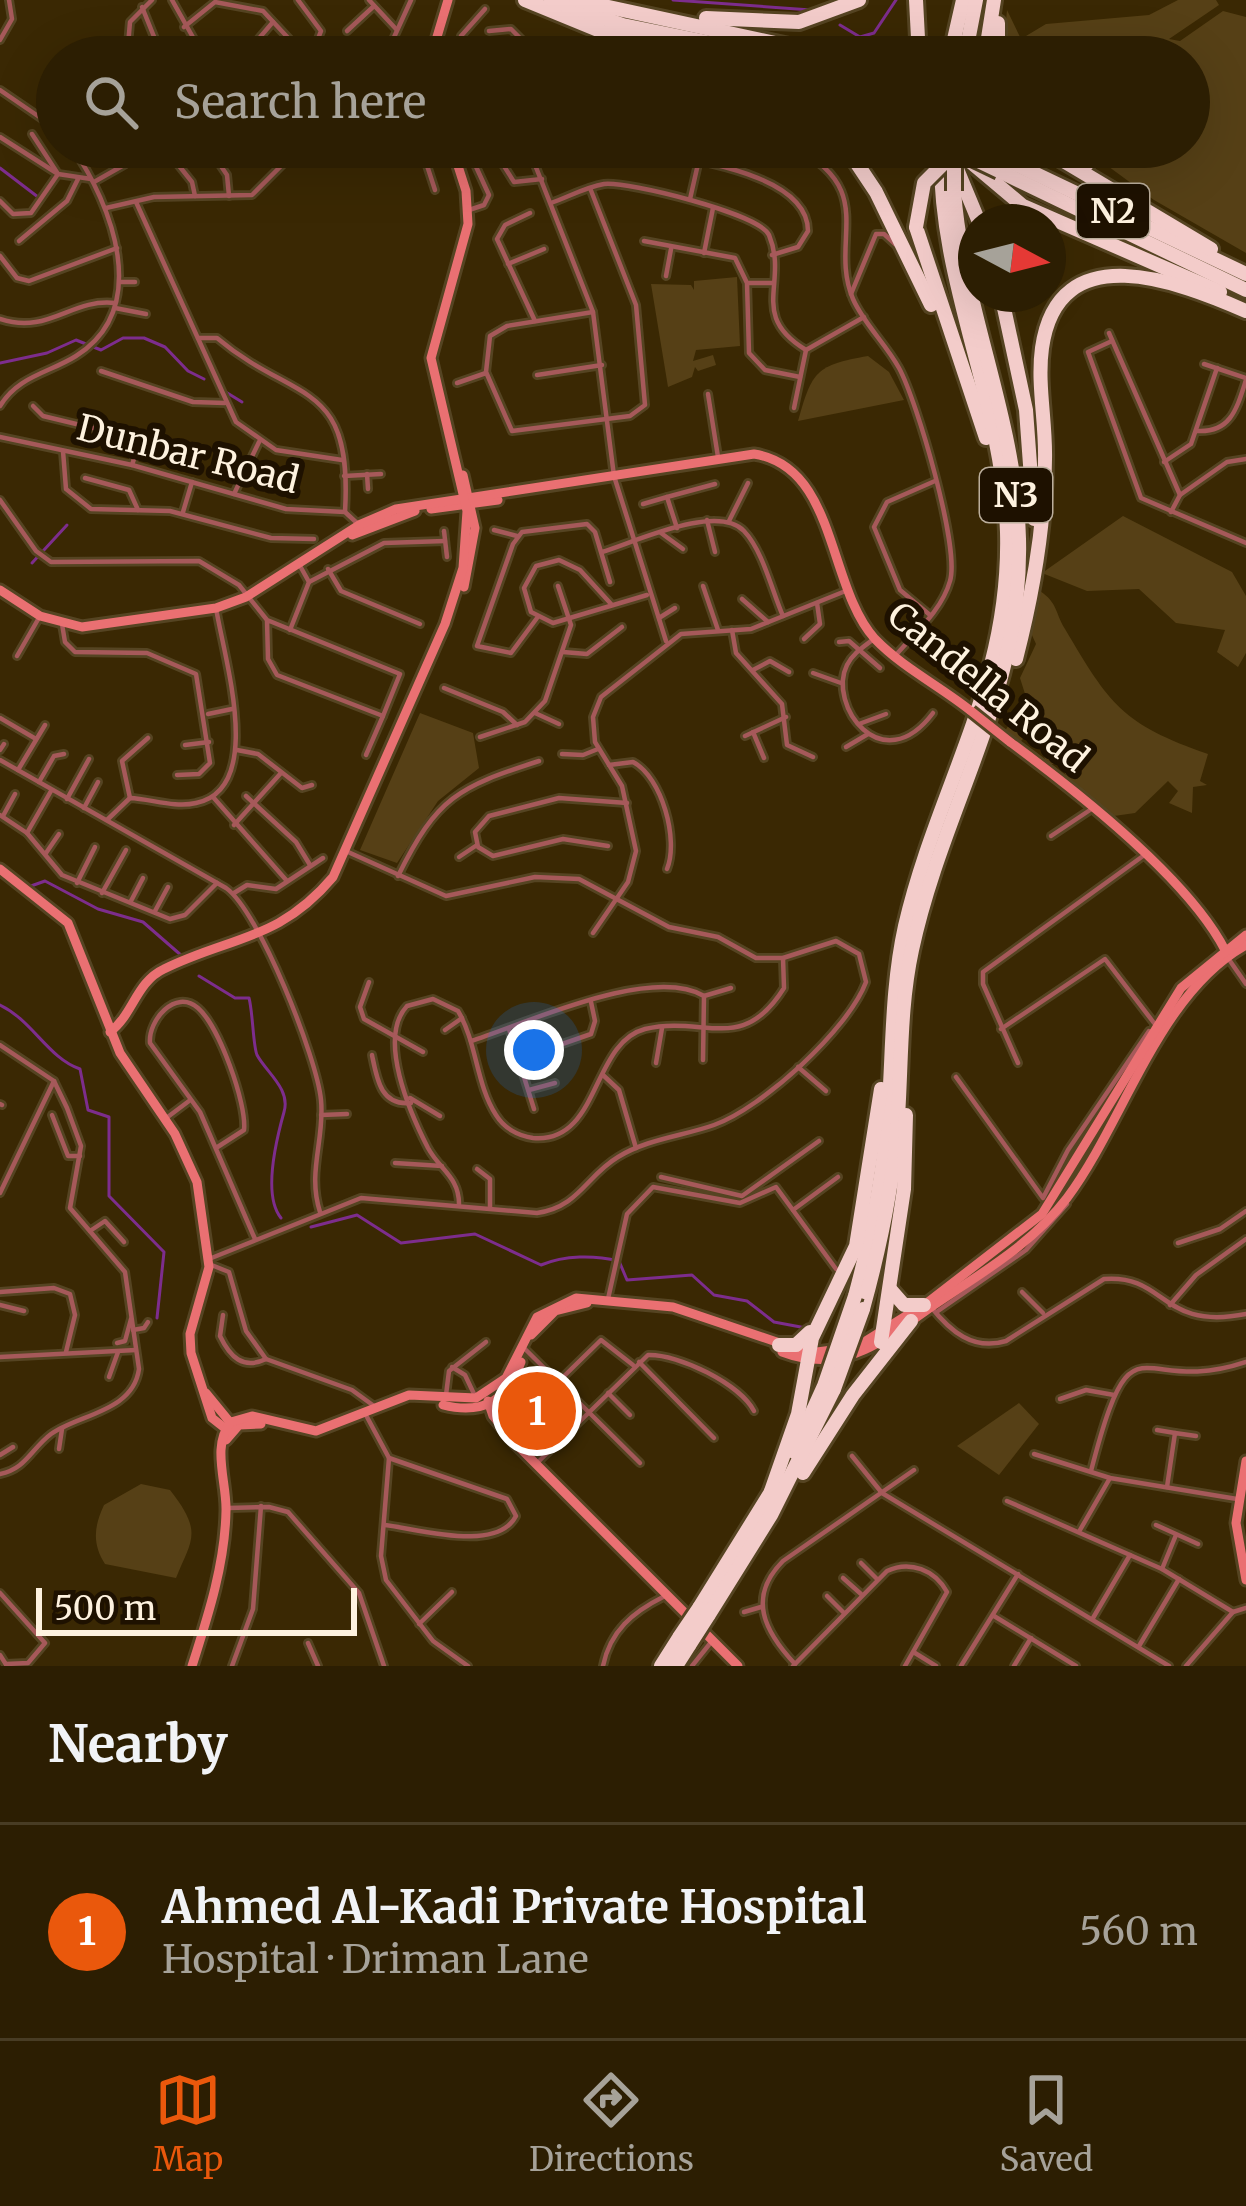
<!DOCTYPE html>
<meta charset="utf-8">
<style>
:root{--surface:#2c1e02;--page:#382b11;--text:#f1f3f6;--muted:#a6a299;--line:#483c24;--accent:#ea580c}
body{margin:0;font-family:Merriweather,serif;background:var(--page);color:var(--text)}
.compass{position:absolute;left:958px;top:204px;width:108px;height:108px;border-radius:50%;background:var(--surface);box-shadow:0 12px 48px #0002;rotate:97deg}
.scale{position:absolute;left:36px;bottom:30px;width:321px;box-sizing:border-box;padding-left:12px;border:6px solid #fef2df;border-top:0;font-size:33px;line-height:42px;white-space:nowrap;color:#fef2df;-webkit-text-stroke:9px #1e1100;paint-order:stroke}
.you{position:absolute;left:534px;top:1050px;width:42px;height:42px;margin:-30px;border:9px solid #fff;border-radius:50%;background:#1a73e8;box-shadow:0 0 0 18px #1a73e833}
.badge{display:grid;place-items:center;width:78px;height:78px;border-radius:50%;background:var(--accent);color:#fff;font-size:39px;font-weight:700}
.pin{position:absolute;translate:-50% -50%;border:6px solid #fff;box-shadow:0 3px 12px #0006}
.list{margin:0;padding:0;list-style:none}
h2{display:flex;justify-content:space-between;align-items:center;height:156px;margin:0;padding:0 48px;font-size:51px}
h2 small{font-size:39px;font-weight:400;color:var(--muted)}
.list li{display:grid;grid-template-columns:78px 1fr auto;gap:36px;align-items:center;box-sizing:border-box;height:216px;padding:0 48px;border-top:3px solid var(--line)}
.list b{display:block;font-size:45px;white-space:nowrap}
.list p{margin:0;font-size:39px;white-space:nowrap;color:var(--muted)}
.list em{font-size:39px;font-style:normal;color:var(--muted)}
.icon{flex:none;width:66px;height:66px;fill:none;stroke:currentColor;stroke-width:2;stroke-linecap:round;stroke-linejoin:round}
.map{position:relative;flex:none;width:1246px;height:1666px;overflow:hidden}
.search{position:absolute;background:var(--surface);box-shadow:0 12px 48px #0002;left:36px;right:36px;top:36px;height:132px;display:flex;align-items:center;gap:30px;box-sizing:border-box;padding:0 42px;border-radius:66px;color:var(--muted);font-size:45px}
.sheet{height:372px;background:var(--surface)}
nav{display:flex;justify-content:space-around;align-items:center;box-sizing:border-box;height:168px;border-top:3px solid var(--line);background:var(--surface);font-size:33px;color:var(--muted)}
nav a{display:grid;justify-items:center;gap:6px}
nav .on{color:var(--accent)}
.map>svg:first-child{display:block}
</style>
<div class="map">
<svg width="1246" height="1666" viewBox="0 0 1246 1666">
<rect width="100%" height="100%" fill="#3a2803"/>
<g fill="#564016">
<path d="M1178,0H1216L1219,5L1169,39L1180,41L1223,11L1246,17V253L1154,200L1082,147H1189V57L1003,55L1007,10L1021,39L1046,24L1149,15Z"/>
<path d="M737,277L740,346L696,350L693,361L713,355L716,365L698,371L695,367L692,377L668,387L651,284L691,285L694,290V281Z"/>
<path d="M868,356L889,372L904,400L798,421C812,371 816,365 868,356Z"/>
<path d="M1123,516L1232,572L1246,596V653L1238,667L1217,652L1225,630L1176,623L1139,589L1087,591L1042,573Z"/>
<path d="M1040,591C1058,603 1055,613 1065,629C1110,705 1122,724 1208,754L1200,781L1207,785L1193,787L1192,813L1169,803L1178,791L1168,781L1135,813L1114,816L1073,789L1060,764H1046L1040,739L1027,734L1016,747L1005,731L1026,697L1020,678L1036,644L1031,633Z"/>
<path d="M420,713L473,733L479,768L438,801L397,863L360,850Z"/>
<path d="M1019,1403L1039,1424L999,1475L957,1446Z"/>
<path d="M141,1484L170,1490C204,1533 191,1540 176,1578L105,1564C92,1544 94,1526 104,1505Z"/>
</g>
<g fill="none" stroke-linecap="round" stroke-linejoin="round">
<g stroke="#7d2d8d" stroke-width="3">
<path d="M673,0L811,10"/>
<path d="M840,25L860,37L874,33L896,0"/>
<path d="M860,37L879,57"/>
<path d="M0,168L38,197"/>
<path d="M0,363L47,353L76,340L101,350L123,338H144L165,347L188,371L204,379"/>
<path d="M224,391L242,402"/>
<path d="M32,563L67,525"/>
<path d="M31,886L45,881L98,909L143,922L182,956"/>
<path d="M199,976L235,998H249C253,1013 253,1046 257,1055C266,1072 291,1089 284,1112C277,1137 262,1195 281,1218"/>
<path d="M0,1005C33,1021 48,1058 80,1069L88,1110L109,1117V1196L164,1252L157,1318"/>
<path d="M311,1227L357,1215L401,1243L475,1234L541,1265C565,1255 594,1255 619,1261L627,1280L692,1275L714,1295L747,1301L774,1322L806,1328"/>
</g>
<defs>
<g id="street">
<path d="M172,0L204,57"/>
<path d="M298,0L321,31L311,57"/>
<path d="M369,0L396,29"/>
<path d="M142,7L157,44"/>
<path d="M184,27L215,2L263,11L306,57"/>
<path d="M347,31L374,6"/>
<path d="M489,31L511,29L525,43L529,57"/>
<path d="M0,40L12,19L9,0"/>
<path d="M127,57L130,22L152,0"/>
<path d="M243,57L273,22"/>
<path d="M385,57L411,0"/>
<path d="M459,57L461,36L485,9"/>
<path d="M0,90L57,129"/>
<path d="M0,137L58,174L91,179"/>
<path d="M164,147L192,182L195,196"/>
<path d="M208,147L227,175L229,196"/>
<path d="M421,147L435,190"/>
<path d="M467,147L489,195L484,205L469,210"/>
<path d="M492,147L514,182L542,179"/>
<path d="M528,147L593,312L614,476L666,641"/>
<path d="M631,147C678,159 808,170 808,231L798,247L772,255"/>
<path d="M794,147C880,191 828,240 853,299C864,324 886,344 899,368C917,401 960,548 950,581C942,610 915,633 896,655"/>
<path d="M217,158L231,147"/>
<path d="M94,182L124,165L120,147"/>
<path d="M590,188L636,305L645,405L630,416L512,431L486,372L490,336L507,326L593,312"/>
<path d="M690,199L698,164"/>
<path d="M0,201L13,214L31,213L58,174L32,134"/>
<path d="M136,202L236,422L276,450L342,460"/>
<path d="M551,203C568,197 586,187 604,184C628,181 760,214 769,235C789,283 748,315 806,350L864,317"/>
<path d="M106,208L154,197L252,195L300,147"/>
<path d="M530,213L505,225L497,239L535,321"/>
<path d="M19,241L67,201L78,179"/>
<path d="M644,241L735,258L747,283L749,353L765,370L800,377"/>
<path d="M704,253L713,208"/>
<path d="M0,256L17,278L29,281L117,248"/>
<path d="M508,264L544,249"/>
<path d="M666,276L671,249"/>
<path d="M121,282H135"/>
<path d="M749,283H773"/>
<path d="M851,294L876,234H884L895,244"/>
<path d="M115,308L146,314"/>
<path d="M0,319C49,335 71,298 115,303"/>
<path d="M1109,333L1180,495L1171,512"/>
<path d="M198,338H217C295,404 353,377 345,512"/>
<path d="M1112,341L1088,352L1141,498L1246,543"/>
<path d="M1204,364L1246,378"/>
<path d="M101,371L193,402L225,403"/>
<path d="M537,375L602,365"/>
<path d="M457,383L486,373"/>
<path d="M708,394L718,457"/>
<path d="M0,406C18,376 49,373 76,356C152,308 112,205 72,147"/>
<path d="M33,406L43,416L205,455"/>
<path d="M794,408L806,350"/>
<path d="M1197,431C1231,433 1237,408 1246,380"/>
<path d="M0,437L132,465L286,509L345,512L358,524"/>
<path d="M63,451L66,489L91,509L170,511L271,538L314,539"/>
<path d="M1164,462L1191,444L1217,368"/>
<path d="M132,465L141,437"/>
<path d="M246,467L290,485"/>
<path d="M367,474L368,489"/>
<path d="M344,476L381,474"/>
<path d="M85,478L129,490L138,510"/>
<path d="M234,494L259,442"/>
<path d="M1180,495L1227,462L1246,459"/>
<path d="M0,500L36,551L51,562L199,561L239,585L267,620L400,674L383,716L277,675L268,659L267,620"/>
<path d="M643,504L667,497"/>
<path d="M183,512L192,482"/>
<path d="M707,520L715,552"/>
<path d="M729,521L748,483"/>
<path d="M677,528L667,497L715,484"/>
<path d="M494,530L517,536"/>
<path d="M444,531L447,557"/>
<path d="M661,533L683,549"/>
<path d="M602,552C635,542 717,503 744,531C763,551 772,591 783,616"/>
<path d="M328,569L341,591L420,624"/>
<path d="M309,582L384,543L445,541"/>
<path d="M703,586L718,630"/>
<path d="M742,599L768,622"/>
<path d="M612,605L580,570L559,560L536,566L524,588L531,612L553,623L647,595"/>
<path d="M930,615L900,590L874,527L887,502L935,481"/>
<path d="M537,618L511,653L477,646L513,544L522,532L587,524L595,532L610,582"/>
<path d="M659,618L675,608"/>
<path d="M62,624L65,642L75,652L147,653L196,674L210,763L199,774L177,775"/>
<path d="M290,630L309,582L299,564"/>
<path d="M732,630L736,653L782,704L787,745L813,757"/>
<path d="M875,638C865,646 853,653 847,665C827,705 882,781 933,713"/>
<path d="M804,639L820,624L817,603"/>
<path d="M839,642L849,641L880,668"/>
<path d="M563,652L587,654L622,627"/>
<path d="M17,656L40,616"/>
<path d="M753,670L770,661L789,672"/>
<path d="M813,673L841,683"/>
<path d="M444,688L503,712L517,725"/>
<path d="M535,713L559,724"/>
<path d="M208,714L232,709"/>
<path d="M0,718L36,739"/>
<path d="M859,724L886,714"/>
<path d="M753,732L764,758"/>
<path d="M745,736L786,717"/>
<path d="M480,737L525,722L545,701L571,625L558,586"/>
<path d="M185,745L209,742"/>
<path d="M846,747L868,734"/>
<path d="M0,750L4,744"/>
<path d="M237,750L258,754L302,788L312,785"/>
<path d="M562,754L583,755L598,749"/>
<path d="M366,755L383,716"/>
<path d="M0,760L226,888C259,911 317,1058 321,1100C325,1139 307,1172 320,1212"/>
<path d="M609,765L633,762C662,777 679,840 667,869"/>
<path d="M18,770L45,725"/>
<path d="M39,782L54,756L64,754"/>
<path d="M246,796L296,842L310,865"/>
<path d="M213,797L287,881"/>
<path d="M130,798L122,761L148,738"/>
<path d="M67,799L89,759"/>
<path d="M84,808L98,782"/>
<path d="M0,815L27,833L62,875L170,919L185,915L217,883"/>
<path d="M3,816L15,794"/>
<path d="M107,820L130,798C151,799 175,808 196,803C266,789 224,658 216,608"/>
<path d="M234,825L281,773"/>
<path d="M27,833L51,791"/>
<path d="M1051,836L1093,808"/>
<path d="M608,846L563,839L493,856L478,847L475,832L489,816L559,798L627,803"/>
<path d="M46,853L59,834"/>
<path d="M459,857L477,845"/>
<path d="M398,876C437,797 458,787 539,761"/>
<path d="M77,883L95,847"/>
<path d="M102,893L126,850"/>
<path d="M234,893L247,885L276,889L323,858"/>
<path d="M131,901L143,878"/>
<path d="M155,911L168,887"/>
<path d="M593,933L628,882L636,851L622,786L595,742L593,717L601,697L681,634L751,629L848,590"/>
<path d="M1230,961L1246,984"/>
<path d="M369,982L360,1007L364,1019L423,1052"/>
<path d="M704,996L731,988"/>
<path d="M509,1029L534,1109"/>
<path d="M1001,1029L1105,959L1154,1023"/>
<path d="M445,1030L462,1018"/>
<path d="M471,1041C527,1023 651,965 704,996L703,1060"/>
<path d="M0,1045L54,1081L67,1108L81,1146L70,1208L125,1272L139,1369C133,1412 79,1414 51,1434C31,1449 26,1469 0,1474"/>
<path d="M372,1055C377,1080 381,1106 411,1103"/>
<path d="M519,1059L591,1034L595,1021L591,1002"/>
<path d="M656,1063L662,1028"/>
<path d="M1018,1063L983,984V972L1143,856"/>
<path d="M798,1067L826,1091"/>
<path d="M603,1075L619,1090L636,1148"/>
<path d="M956,1077L1043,1198L1068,1150L1149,1031"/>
<path d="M529,1090L555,1083"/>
<path d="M410,1098L440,1116"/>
<path d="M0,1104L2,1105"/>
<path d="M52,1115L68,1156H80"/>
<path d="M321,1115L347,1114"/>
<path d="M165,1119L189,1101"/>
<path d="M216,1148L244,1130C247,1104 219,1026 198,1008C175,988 148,1021 150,1043L200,1112L255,1239"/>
<path d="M395,1163L442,1166"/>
<path d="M477,1169L490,1179V1208"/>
<path d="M661,1177L742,1196L819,1141"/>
<path d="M0,1193L54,1081"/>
<path d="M459,1204C459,1177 440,1170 428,1148C410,1113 377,1038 407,1006L433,999L458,1011C477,1043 476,1084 496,1115C504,1128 518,1136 533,1138C600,1144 591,1043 645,1029C705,1015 742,1055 784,988L783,958"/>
<path d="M793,1210L838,1177"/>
<path d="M90,1231L105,1221L124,1242"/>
<path d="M1178,1243L1220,1229L1246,1211"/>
<path d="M209,1259L361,1198L537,1213C579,1207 586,1176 618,1157C647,1139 683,1136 714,1125C762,1108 848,1030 866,982L859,954L836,941L783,958H756L718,937L669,927L579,879L535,877L446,896L348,852"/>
<path d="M209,1264L229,1272L246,1331L266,1359"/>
<path d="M0,1292L54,1288L70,1294L75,1315L66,1352"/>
<path d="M1022,1292L1043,1313"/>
<path d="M608,1299L627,1214L653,1187L740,1203L776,1187L836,1269"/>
<path d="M0,1305L24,1311"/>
<path d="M1170,1305L1196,1275L1246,1239"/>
<path d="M931,1307C950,1331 973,1351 1006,1341L1104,1279C1167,1274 1160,1331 1246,1314"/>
<path d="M938,1311L1026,1250L1067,1204"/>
<path d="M223,1315L220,1336C230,1357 243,1370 266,1359L352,1390L374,1406"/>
<path d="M133,1330L144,1328L148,1322"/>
<path d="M117,1343L125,1341L131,1319"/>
<path d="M525,1349L640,1463"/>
<path d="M0,1357L136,1350"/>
<path d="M639,1362L714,1438"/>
<path d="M452,1367L465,1375L474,1394"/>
<path d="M109,1377L118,1352"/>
<path d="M558,1382L601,1340L633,1365"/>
<path d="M608,1393L630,1415"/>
<path d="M446,1395L449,1371L486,1342"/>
<path d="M1060,1399L1086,1390L1114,1395"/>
<path d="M367,1417L389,1458L381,1556L386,1580L433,1641L468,1666"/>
<path d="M1157,1430L1175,1433"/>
<path d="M59,1449L62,1429"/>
<path d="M1034,1454L1110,1478L1237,1499"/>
<path d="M0,1455L13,1447"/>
<path d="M852,1456L882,1493L1169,1666"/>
<path d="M536,1464L648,1355C679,1354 740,1384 754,1411"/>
<path d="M1091,1471C1134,1305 1137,1399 1246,1362"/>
<path d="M1167,1487L1175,1433L1196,1436"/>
<path d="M1007,1501L1162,1569L1233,1612"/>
<path d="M228,1508L269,1507L288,1512L359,1593L384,1666"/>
<path d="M385,1525C419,1529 497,1553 516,1516L507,1499L389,1458"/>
<path d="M1156,1525L1198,1544"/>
<path d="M1080,1530L1110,1478"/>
<path d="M861,1563L877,1579"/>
<path d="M1162,1569L1176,1535"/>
<path d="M843,1578L861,1594"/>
<path d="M0,1593L45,1643L28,1663L6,1664"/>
<path d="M827,1596L844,1613"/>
<path d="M744,1612L761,1607"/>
<path d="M994,1616L1076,1666"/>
<path d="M1093,1618L1130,1555"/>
<path d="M419,1624L452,1592"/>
<path d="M308,1643L318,1666"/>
<path d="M1139,1646L1179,1579"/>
<path d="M915,1653L936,1666"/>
<path d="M0,1655L7,1666"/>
<path d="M795,1664C764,1631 747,1597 783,1561L914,1470"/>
<path d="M232,1666L253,1609L261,1506"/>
<path d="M603,1666C610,1631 633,1612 663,1597"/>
<path d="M692,1666L712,1641"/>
<path d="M793,1666L887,1571C910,1560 935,1570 947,1592L905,1666"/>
<path d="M961,1666L1018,1574"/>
<path d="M1014,1666L1031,1638"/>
<path d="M1186,1666L1233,1612L1246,1608"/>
</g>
<g id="secondary">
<path d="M431,57L448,0"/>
<path d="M463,475L475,528L464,587"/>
<path d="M431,509L498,500"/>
<path d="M352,535L415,511"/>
<path d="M0,590L40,616L82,627L216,608L246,597L359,525L396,509L754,454C837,467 827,586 875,639C903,668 940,686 971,711"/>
<path d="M1010,742C1075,790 1188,878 1225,950"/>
<path d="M0,869L68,923L120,1053L175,1134L197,1182L209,1267L190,1334L191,1353L212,1418L226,1429"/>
<path d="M110,1032C133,1015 136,982 164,969C231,936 279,941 333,877L445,624L463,568L467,511L431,358L468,224L466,191L452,147"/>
<path d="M531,1335L555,1311L587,1303"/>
<path d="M782,1352C840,1374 878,1345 924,1312C974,1277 1029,1248 1067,1198C1125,1120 1159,993 1246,945"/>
<path d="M206,1393L233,1426"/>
<path d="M488,1401L493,1416L517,1445L738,1666"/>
<path d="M443,1405C483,1415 507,1401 521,1362"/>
<path d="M226,1440L239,1425L261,1424"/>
<path d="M1246,1461L1236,1523L1246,1580"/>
<path d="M192,1666C208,1616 225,1564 226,1511C227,1482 211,1446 231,1422L252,1416L316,1431L409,1395L476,1398L506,1378L537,1317L576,1298L673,1307L809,1353L856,1347L928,1302L1042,1214L1181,988L1246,935"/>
</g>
<g id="highway">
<path d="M525,0L603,32L722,57"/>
<path d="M551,0L623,25L779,57"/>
<path d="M576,0L840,57"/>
<path d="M916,0L919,57"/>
<path d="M706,18L799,22L859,0"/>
<path d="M609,41L661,57"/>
<path d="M950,57L963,0"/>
<path d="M965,57L976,0"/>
<path d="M985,57L994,0"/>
<path d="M998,57V23"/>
<path d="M846,147L876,192L931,305"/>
<path d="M979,147L1246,274"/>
<path d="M1040,147L1211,249"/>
<path d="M1062,147L1087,164"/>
<path d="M961,154L1023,206L1220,292"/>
<path d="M952,157L979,222"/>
<path d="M999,171L1246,290"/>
<path d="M916,227L986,438"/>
<path d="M1001,294L1026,410L1034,519"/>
<path d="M1016,659C1033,593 1045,527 1045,459C1046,422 1037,384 1042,348C1058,234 1179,282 1246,311"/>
<path d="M890,1289L904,1305H924"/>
<path d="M855,1296C871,1237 883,1178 888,1117C893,1053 891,989 905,926C937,787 1011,684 1007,532C1003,400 937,281 941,147"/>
<path d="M863,1309C879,1251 892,1191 897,1131C902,1070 899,1010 912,950C943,806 1023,692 1019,539C1016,419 963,310 954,191"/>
<path d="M881,1342L904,1189L906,1115"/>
<path d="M779,1345H796L810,1332"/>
<path d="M794,1452L824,1386"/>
<path d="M803,1473L853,1395L911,1321"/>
<path d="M771,1491L798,1414L812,1338L856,1246L881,1089"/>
<path d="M699,1608L774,1487"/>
<path d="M708,1616L771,1515L834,1389"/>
<path d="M661,1666L680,1636"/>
<path d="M676,1666L690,1644"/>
</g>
</defs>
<use href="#street" stroke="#542" stroke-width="10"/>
<use href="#secondary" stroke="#542" stroke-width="15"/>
<use href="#highway" stroke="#542" stroke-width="20"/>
<use href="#street" stroke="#a6595a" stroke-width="4.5"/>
<use href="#secondary" stroke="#ea7072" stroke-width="9"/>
<use href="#highway" stroke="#f3ccca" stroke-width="14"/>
<defs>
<path id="secondary-bridge" d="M971,711L1010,742"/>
<g id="highway-bridge">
<path d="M949,147L999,171"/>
<path d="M954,147V191"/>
<path d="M916,227L924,183L960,147"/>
<path d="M824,1386L855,1296"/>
<path d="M834,1389L863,1309"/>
<path d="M680,1636L699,1608"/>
<path d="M690,1644L708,1616"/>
</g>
</defs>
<use href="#secondary-bridge" stroke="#542" stroke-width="15" stroke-linecap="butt"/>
<use href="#highway-bridge" stroke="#542" stroke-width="20" stroke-linecap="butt"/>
<use href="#secondary-bridge" stroke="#ea7072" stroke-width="9"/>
<use href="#highway-bridge" stroke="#f3ccca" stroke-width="14"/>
</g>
<g text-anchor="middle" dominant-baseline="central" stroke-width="12" stroke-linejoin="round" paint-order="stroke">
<g fill="#1e1100" stroke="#bbae9c" stroke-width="3">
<rect x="1077" y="184" width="72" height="54" rx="9"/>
<rect x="980" y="468" width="72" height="54" rx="9"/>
</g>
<g font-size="33" font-weight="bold" fill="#fef2df">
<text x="1113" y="211">N2</text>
<text x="1016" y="495">N3</text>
</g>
<g font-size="36" fill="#fef2df" stroke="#1e1100">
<text transform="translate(188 454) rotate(14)">Dunbar Road</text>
<text transform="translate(988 687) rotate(39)">Candella Road</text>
</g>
</g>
</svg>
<svg class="compass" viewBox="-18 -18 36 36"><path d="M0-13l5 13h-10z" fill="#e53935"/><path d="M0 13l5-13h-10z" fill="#a6a299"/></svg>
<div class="scale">500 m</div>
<div class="you"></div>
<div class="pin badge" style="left:537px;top:1411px">1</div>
<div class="search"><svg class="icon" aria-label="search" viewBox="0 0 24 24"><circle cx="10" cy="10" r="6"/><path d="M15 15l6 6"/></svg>Search here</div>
</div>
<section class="sheet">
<h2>Nearby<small></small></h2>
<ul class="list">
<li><span class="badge">1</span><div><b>Ahmed Al-Kadi Private Hospital</b><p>Hospital · Driman Lane</p></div><em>560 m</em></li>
</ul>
</section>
<nav>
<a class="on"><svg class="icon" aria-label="map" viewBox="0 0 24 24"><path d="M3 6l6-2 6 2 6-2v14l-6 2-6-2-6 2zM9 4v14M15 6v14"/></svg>Map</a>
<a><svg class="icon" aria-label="directions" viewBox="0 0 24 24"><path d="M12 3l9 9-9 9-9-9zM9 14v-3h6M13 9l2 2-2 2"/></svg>Directions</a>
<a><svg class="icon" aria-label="saved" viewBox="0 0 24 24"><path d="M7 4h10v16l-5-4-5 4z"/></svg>Saved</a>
</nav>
